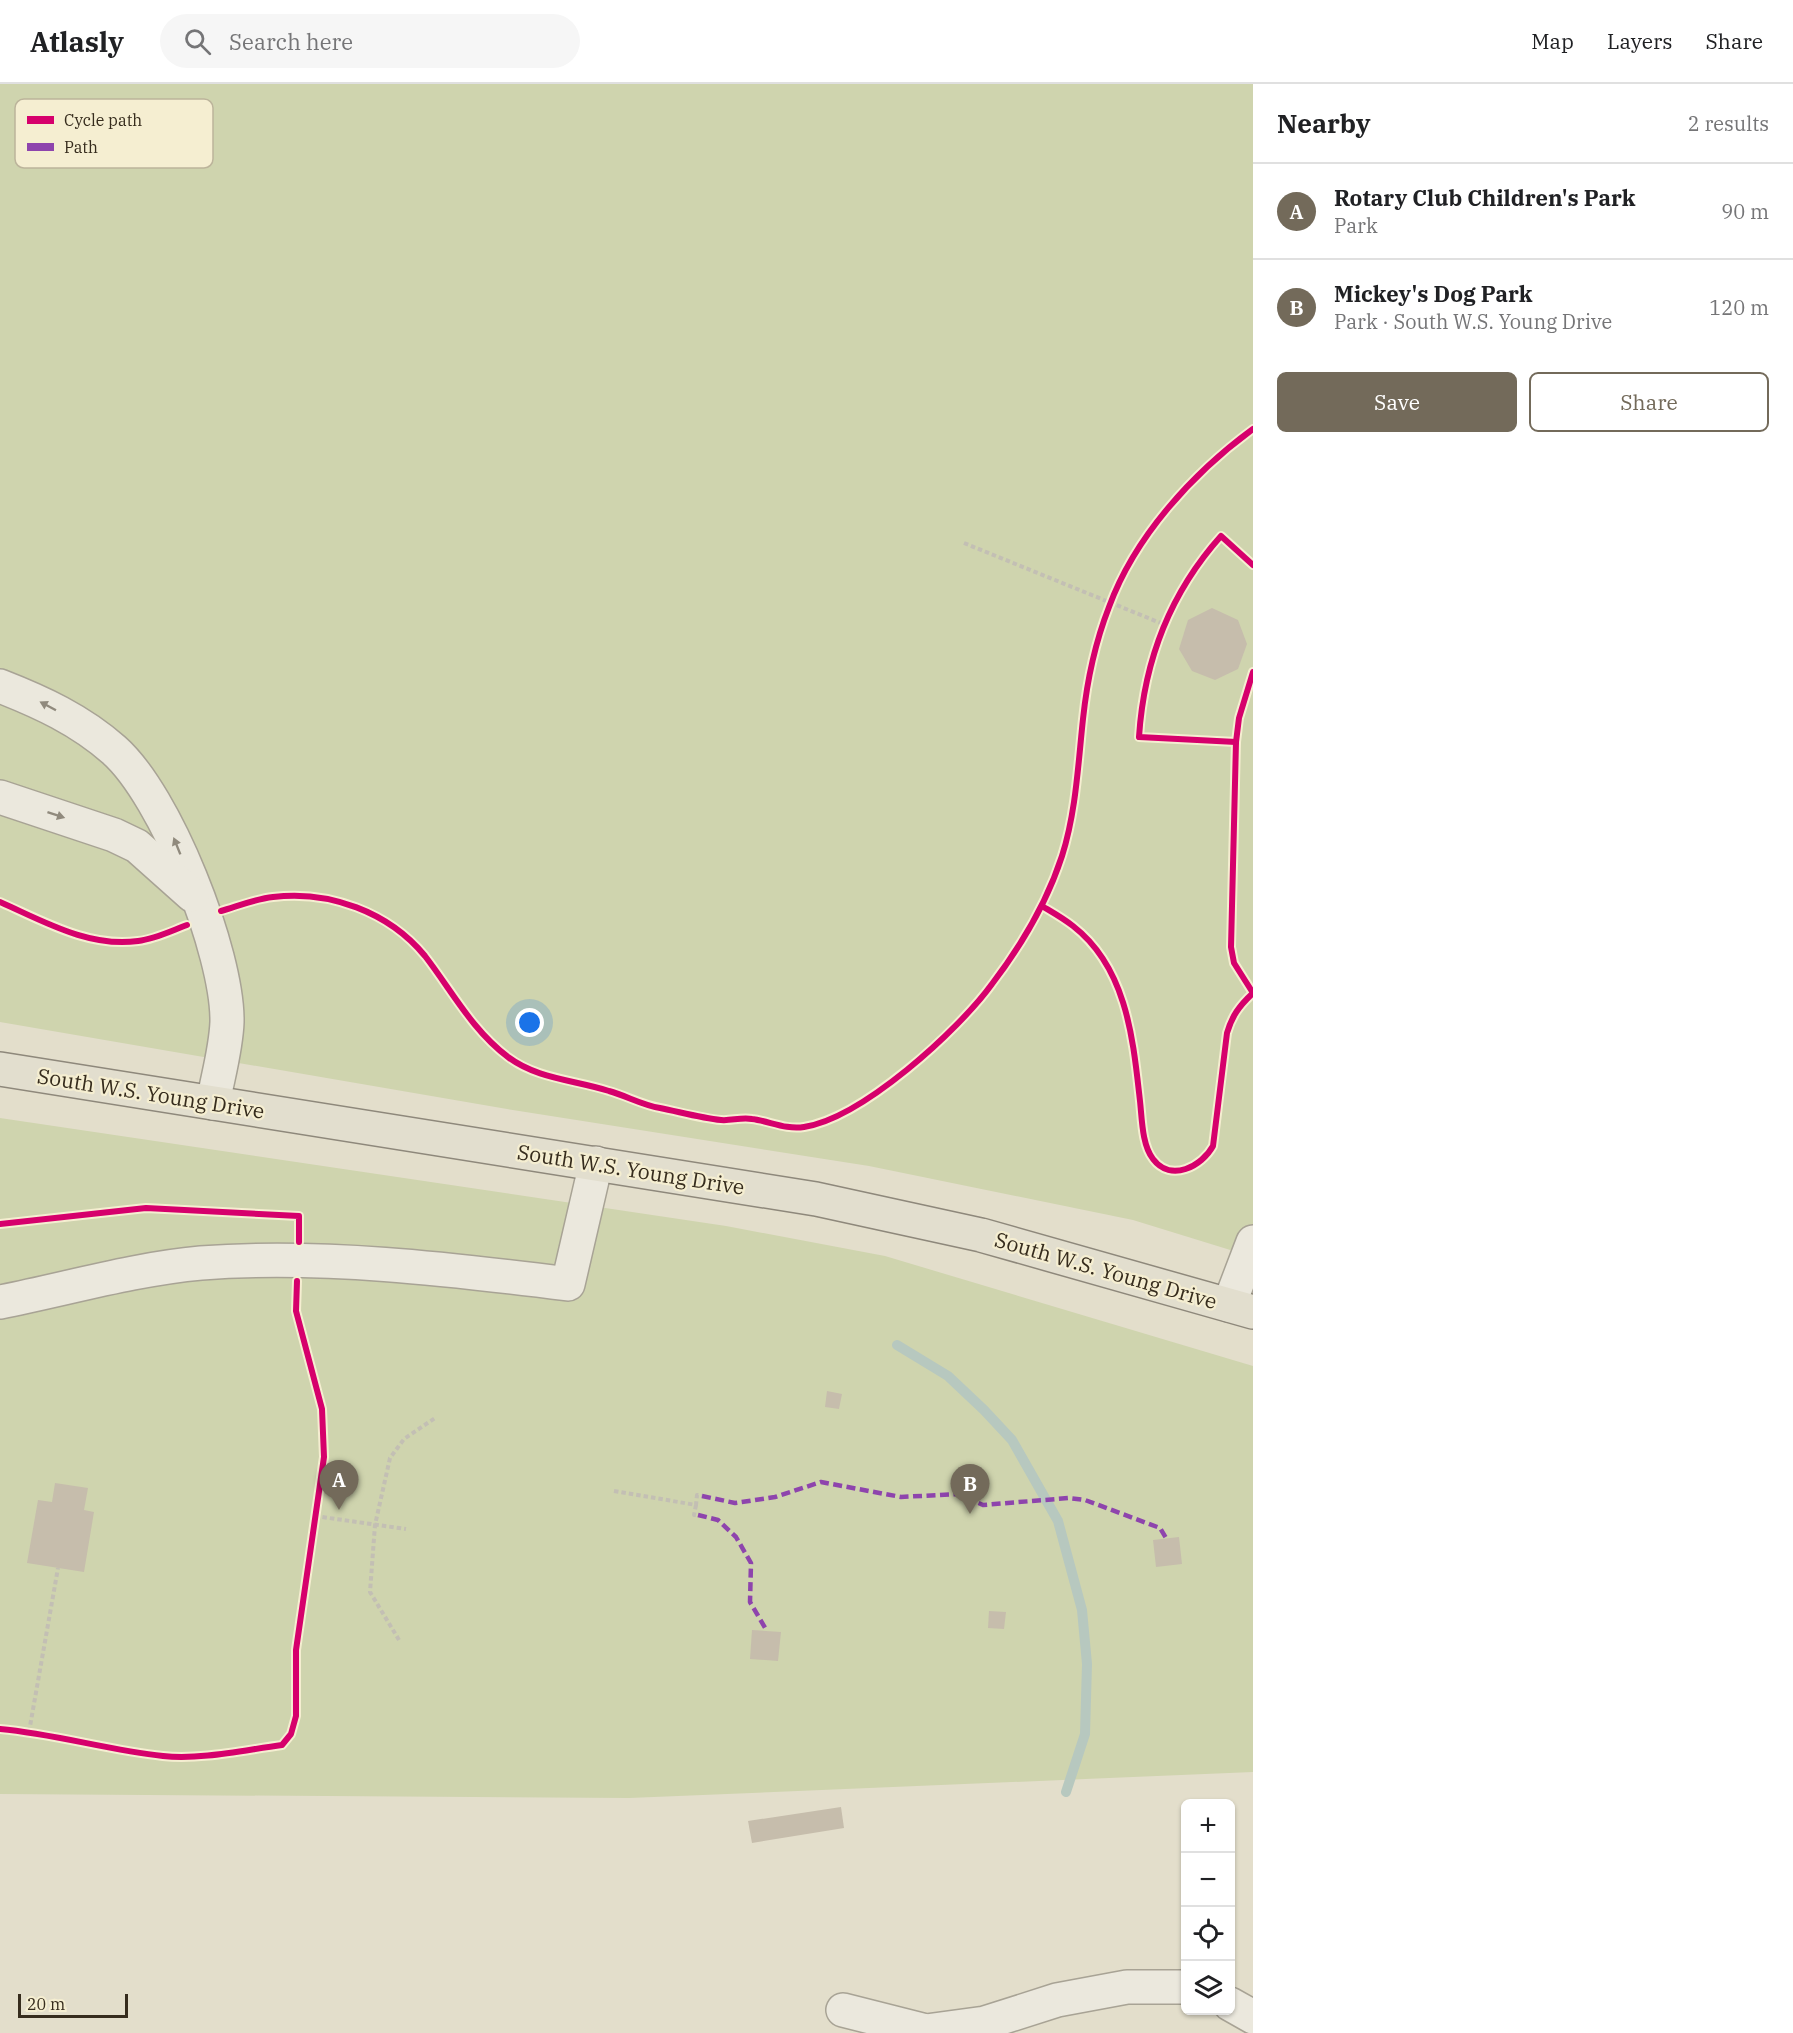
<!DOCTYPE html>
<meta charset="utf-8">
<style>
:root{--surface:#fff;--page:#f6f6f6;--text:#202124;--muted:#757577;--line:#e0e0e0;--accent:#736a5a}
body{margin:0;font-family:"IBM Plex Serif",serif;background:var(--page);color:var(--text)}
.controls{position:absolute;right:18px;bottom:18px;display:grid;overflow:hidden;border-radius:9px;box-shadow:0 2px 4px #0004}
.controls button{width:54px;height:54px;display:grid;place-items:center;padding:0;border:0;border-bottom:2px solid var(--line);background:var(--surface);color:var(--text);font:30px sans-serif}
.scale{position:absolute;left:18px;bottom:15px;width:110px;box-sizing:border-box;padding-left:6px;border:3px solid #362c1d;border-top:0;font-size:16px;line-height:21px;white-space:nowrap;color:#362c1d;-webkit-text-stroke:4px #f5eed1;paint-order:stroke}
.you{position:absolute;left:530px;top:939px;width:21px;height:21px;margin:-15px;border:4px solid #fff;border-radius:50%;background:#1a73e8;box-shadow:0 0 0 9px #1a73e833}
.badge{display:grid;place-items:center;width:39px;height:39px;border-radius:50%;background:var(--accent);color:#fff;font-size:20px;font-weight:700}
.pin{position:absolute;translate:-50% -50px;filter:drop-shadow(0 2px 3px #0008)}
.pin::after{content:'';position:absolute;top:32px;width:21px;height:18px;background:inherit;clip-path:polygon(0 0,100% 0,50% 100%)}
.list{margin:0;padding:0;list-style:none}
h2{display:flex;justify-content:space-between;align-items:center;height:78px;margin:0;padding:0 24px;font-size:26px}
h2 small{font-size:20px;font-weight:400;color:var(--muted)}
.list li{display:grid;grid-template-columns:39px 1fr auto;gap:18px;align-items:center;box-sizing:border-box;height:96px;padding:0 24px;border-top:2px solid var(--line)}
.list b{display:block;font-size:22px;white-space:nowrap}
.list p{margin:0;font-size:20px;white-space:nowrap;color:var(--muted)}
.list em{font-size:20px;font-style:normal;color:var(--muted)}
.actions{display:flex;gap:12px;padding:18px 24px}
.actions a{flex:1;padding:14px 0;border:2px solid var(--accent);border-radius:9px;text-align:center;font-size:21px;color:var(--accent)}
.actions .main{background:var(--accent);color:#fff}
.icon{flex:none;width:33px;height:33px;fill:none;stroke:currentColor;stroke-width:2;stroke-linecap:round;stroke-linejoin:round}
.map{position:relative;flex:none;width:1253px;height:1949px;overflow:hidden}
header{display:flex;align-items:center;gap:36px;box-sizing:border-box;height:84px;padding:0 30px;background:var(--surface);border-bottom:2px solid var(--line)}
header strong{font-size:28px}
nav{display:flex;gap:33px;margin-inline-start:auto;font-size:21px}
.search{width:420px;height:54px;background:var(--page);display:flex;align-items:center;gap:15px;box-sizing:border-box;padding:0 21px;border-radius:33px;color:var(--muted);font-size:22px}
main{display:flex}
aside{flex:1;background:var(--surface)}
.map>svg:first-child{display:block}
</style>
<header>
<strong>Atlasly</strong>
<div class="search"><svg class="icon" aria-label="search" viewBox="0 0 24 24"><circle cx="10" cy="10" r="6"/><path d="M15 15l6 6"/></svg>Search here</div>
<nav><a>Map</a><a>Layers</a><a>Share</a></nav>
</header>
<main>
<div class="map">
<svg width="1253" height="1949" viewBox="0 0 1253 1949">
<rect width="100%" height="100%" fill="#e3decb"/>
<g fill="#cfd4ae">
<path d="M0,0H1253V1173L1133,1136L869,1082L507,1025L0,938Z"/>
<path d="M0,1034L726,1142L885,1172L1253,1282V1688L629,1714L0,1710Z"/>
</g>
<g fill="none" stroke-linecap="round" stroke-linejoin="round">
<path stroke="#b7c8bf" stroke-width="10" d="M897,1261L948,1292L984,1326L1012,1356L1058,1437L1082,1526L1087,1580L1085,1650L1066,1708"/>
</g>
<g fill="#c6bdac">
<path d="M1212,524L1238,536L1247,560L1238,585L1215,596L1192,587L1179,565L1188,536Z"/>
<path d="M827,1307L842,1310L839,1325L825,1323Z"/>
<path d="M55,1399L88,1404L84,1426L94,1428L84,1488L27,1479L38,1416L52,1418Z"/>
<path d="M1179,1453L1182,1480L1156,1483L1153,1456Z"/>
<path d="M989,1527L1006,1528L1004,1545L988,1544Z"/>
<path d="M752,1546L781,1548L778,1577L750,1575Z"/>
<path d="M841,1723L844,1744L752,1759L748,1737Z"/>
</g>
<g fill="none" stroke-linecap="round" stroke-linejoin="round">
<defs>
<g id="minor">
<path d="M0,602C41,618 80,636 114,666C166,712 228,869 227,938C226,965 218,992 213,1019"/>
<path d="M0,713L114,751L137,762L192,811"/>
<path d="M0,1218C66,1205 134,1185 201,1179C321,1170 449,1185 568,1200L596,1079"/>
<path d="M1229,1221L1253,1158"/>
<path d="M1230,1920L1253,1933"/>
<path d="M843,1926L926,1947L985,1939L1057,1916L1127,1903H1186"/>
</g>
<path id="major" d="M0,985L816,1115L981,1151L1253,1228"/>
</defs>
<use href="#minor" stroke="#a8a395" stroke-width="36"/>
<use href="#major" stroke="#8e887b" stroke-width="36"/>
<g stroke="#c3bfb4" stroke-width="4" stroke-dasharray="4.5 3" stroke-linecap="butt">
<path d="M964,459L1163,540"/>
<path d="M614,1407L696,1421L697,1411L702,1412"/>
<path d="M696,1421L694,1431H698"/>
<path d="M315,1432L406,1445"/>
<path d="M399,1556L370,1508L375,1441L390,1374L404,1355L435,1334"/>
<path d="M29,1648L58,1484"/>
</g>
<use href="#minor" stroke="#ebe8dd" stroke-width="33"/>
<use href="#major" stroke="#e2dece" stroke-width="33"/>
<g stroke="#8e44ad" stroke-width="4.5" stroke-dasharray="9 4.5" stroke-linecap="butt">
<path d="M702,1412L735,1419L775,1413L821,1398L901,1413L958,1410L983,1421L1069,1414L1085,1416L1160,1444L1166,1454"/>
<path d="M698,1431L718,1436L736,1453L751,1479L750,1518L767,1547"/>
</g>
<defs>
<g id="cycleway">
<path d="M1236,658L1139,653C1144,577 1170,509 1221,452L1253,481"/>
<path d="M0,818C43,837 89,864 138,857C155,855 171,847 187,841"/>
<path d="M1042,822C1052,828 1063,834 1073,842C1127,884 1133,955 1140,1017C1142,1035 1142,1061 1153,1075C1171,1099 1202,1082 1213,1062L1227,949C1232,932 1239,922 1253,909L1234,879L1231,863L1236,658L1239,634L1253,588"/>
<path d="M221,827C238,822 255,815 273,813C329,806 389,828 425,872C452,907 472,946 508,973C537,995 575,996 609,1007C627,1012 642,1021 660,1024C680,1028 701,1034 721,1036C731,1037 741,1033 752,1035C769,1037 786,1046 804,1043C862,1034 958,947 992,900C1021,862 1047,818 1062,772C1076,728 1078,681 1083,635C1087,597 1095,559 1109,523C1135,452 1193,389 1253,345"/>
<path d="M0,1140L146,1124L299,1132V1158"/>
<path d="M0,1645C55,1650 108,1666 163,1672C201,1676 244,1666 282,1661L291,1650L296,1632V1566L324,1373L322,1325L296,1227L297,1197"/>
</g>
</defs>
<use href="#cycleway" stroke="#f5eed1" stroke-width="10"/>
<use href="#cycleway" stroke="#d6006c" stroke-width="6"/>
</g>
<defs><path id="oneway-solid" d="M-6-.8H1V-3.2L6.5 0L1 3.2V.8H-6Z" transform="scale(1.5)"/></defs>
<g fill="#908a7d">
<use href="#oneway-solid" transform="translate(48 622) rotate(-152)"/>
<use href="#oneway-solid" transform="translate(56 731) rotate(18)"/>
<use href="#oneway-solid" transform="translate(177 762) rotate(-112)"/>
</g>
<g text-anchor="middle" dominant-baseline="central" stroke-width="4.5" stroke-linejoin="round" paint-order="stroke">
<g font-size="21" fill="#362c1d" stroke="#f5eed1">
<text transform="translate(151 1009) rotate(9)">South W.S. Young Drive</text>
<text transform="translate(631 1085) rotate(9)">South W.S. Young Drive</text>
<text transform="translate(1106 1186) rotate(16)">South W.S. Young Drive</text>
</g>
</g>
<rect x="15" y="15" width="198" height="69" rx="9" fill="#f5eed1" stroke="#bcb49b" stroke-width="1.5"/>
<rect x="27" y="32" width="27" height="8" fill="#d6006c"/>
<rect x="27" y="59" width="27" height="8" fill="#8e44ad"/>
<g font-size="16" fill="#362c1d">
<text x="64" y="42">Cycle path</text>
<text x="64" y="69">Path</text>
</g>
</svg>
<div class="controls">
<button>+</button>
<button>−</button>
<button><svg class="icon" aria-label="locate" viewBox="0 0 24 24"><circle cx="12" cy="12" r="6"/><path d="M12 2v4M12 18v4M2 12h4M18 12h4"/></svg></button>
<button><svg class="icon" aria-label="layers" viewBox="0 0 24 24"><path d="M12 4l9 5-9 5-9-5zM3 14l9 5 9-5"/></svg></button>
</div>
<div class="scale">20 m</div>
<div class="you"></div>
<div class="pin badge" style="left:339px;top:1426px">A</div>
<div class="pin badge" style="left:970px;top:1430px">B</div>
</div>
<aside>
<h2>Nearby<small>2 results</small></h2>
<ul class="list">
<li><span class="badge">A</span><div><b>Rotary Club Children's Park</b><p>Park</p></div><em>90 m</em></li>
<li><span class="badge">B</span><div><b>Mickey's Dog Park</b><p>Park · South W.S. Young Drive</p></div><em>120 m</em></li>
</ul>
<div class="actions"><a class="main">Save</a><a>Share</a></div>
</aside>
</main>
